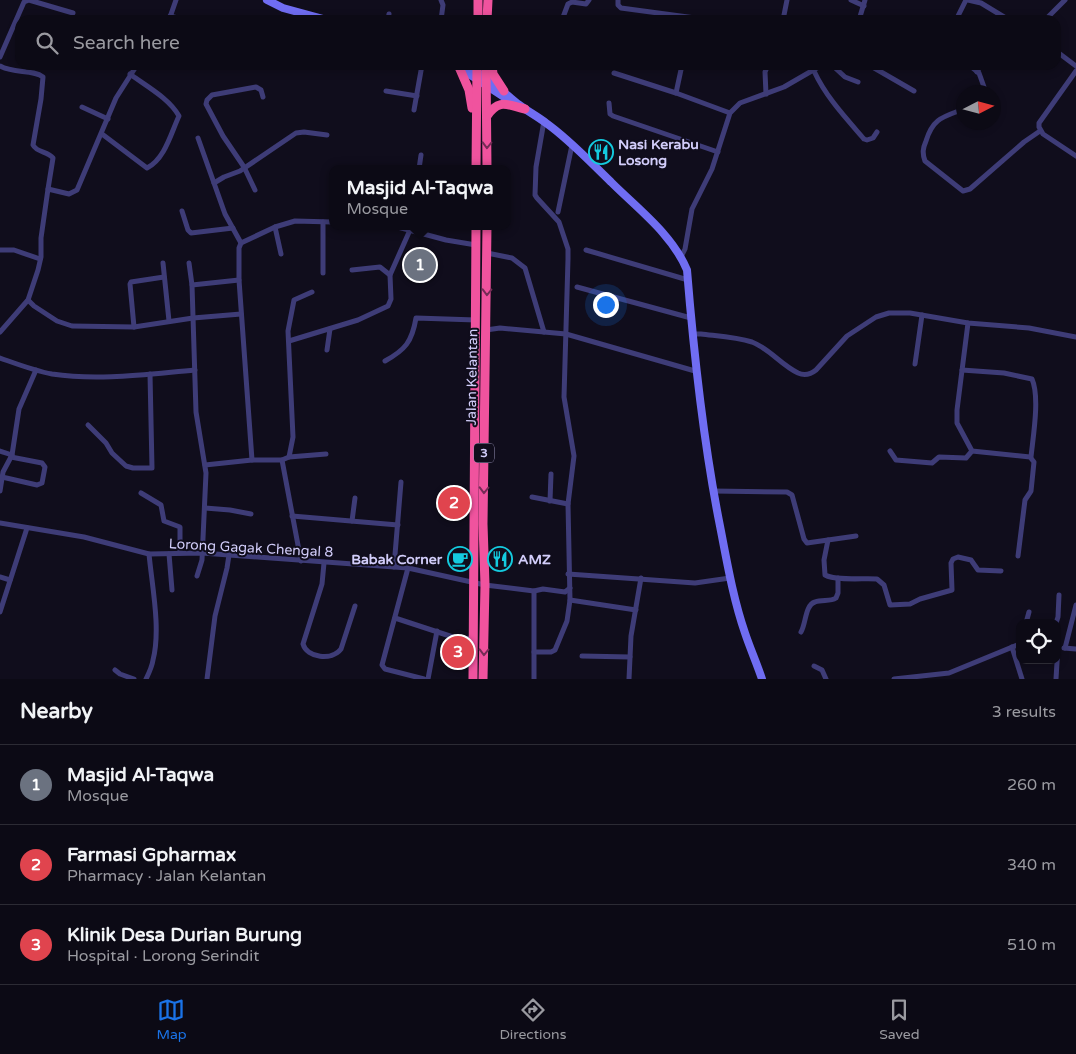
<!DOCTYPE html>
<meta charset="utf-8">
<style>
:root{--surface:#0c0a15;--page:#15131e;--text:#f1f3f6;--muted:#9a9aa0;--line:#2c2b34;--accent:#1a73e8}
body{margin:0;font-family:"Varela Round",sans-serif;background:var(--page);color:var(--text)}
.controls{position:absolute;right:15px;bottom:15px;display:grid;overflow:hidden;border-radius:10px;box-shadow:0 2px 8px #0003}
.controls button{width:45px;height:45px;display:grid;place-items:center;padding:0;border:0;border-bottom:1px solid var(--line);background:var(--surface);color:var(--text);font:25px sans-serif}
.compass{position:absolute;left:956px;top:85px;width:45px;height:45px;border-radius:50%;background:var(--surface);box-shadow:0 2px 8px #0003;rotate:84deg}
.you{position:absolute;left:605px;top:304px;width:18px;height:18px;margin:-12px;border:4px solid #fff;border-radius:50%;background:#1a73e8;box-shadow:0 0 0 8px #1a73e833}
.badge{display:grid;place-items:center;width:32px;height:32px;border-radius:50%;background:var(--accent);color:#fff;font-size:16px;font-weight:700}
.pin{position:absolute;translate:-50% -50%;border:2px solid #fff;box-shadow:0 1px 5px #0006}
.popup{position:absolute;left:329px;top:165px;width:182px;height:65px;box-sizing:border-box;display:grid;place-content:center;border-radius:10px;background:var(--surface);filter:drop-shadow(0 1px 4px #0005);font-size:16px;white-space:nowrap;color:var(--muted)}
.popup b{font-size:19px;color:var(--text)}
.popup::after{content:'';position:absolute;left:50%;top:100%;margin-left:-10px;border:10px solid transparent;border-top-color:var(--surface)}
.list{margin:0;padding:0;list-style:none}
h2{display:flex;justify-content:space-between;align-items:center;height:65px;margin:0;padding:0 20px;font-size:21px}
h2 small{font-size:16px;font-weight:400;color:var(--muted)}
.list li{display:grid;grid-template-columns:32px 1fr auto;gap:15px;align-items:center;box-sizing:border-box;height:80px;padding:0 20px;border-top:1px solid var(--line)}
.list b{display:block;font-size:19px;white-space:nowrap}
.list p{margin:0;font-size:16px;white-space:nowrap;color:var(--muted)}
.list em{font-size:16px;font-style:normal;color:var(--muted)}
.icon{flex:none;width:28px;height:28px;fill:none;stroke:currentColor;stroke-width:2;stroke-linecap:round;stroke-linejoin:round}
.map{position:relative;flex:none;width:1076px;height:679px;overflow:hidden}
.search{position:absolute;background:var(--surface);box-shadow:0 2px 8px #0003;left:15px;right:15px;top:15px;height:55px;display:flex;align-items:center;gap:12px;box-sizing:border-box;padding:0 18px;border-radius:15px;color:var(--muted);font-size:19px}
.sheet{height:305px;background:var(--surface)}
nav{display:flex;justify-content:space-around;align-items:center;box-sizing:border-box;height:70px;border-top:1px solid var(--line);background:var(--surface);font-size:14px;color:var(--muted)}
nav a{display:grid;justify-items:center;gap:2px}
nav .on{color:var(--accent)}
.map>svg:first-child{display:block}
</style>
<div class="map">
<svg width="1076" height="679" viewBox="0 0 1076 679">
<rect width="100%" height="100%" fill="#100d1c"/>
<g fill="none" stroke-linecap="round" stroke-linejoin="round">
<g stroke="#3e3c77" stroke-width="5">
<path d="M441,0L443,5L441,20"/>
<path d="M618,0V5L621,8L710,20"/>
<path d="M851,0L864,6"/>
<path d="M968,0L981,3L1009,20"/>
<path d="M170,16L185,20"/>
<path d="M487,16L499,20"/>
<path d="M169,20L176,0"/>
<path d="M218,20V18"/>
<path d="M388,20L389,14"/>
<path d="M562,20L568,4L572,2L586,4L589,0"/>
<path d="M783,20L787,0"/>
<path d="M859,20L865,0"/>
<path d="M956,20L966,0"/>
<path d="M1045,20L1065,0"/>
<path d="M1056,51L1076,66"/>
<path d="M0,57L24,2L29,0L73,13"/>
<path d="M724,65L727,66"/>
<path d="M832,65L845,77L858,82"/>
<path d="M869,65L914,91"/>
<path d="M969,65L979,73L984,87L980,92"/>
<path d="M0,66C13,74 33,69 43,77L41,99L33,145C37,153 48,151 53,158L48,189"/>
<path d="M814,71C826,97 845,117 864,139L867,140L873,138L877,132"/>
<path d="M1076,71L1039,123V127L1043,134L1076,156"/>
<path d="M977,72L981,65"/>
<path d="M614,73L676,93L730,113"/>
<path d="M386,91L417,96"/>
<path d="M676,93L682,65"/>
<path d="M766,94L765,72L768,65"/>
<path d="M609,103L610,114L613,116L718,152"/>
<path d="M82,107L108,119"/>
<path d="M964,109C943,117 933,118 926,141C923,148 922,153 925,161L963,191L970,189L1024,142L1040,131"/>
<path d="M414,110L422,65"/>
<path d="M102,134L147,168C165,159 171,133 179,116C169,98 146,86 130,74"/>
<path d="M198,138L225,214L241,243L239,248V280L252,460"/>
<path d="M419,169L421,155"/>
<path d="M214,183L224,177L240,171L296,133L304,132L327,135"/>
<path d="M255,190L244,167L223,136L206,104L207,100L212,95L256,87L261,90L263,97"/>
<path d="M182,211L188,230L191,233L233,228"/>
<path d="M558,212L572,145"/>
<path d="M394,226L446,240L476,245"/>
<path d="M275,227L281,254"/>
<path d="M241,243L275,227L295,221L332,222"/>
<path d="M0,250H14L40,259"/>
<path d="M586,250L688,280"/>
<path d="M487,253L512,258L525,268L544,332"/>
<path d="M681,257L685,249L692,209L712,169L730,113L740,103L784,87L822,65"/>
<path d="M163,263L169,321"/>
<path d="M189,263L192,285L196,412L206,473L202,560L197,576"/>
<path d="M352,270L380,267L390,275"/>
<path d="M323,273V222"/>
<path d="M192,285L239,280"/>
<path d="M577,287L691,318"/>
<path d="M28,300L34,306L57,321L72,326L134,327L193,318L241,314"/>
<path d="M968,323L957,410V423L972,451L1030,457L1034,462L1031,491L1025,500L1018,556"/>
<path d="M134,327L130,284L131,282L164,277"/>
<path d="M486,330L500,328L566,334L695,371"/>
<path d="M0,332L28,300L38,270L41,257V238L48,189L69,194L77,190L116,98L137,65"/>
<path d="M693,334H701C717,336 736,337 752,342C770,349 781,365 798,373C805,376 811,374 816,370L847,336L876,317L889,313H910L968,323L1029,328L1076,337"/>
<path d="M289,341L358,320L388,306L391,299L390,275L410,230"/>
<path d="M327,350L330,329"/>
<path d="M0,358C17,364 35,371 52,374C99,381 148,374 195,370"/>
<path d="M385,361C405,350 412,342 416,318L476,320"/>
<path d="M915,364L922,315"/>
<path d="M962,370L1004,373L1032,379C1040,397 1033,437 1031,457"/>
<path d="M88,425L106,443L112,453L126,466L133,468H152L150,374"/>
<path d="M0,451L12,455"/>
<path d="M890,451L896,460L932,463L939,457L966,458L972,451"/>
<path d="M289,457L326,454"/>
<path d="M282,460L301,561"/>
<path d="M205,465L252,460H282L289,457L293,437L288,331L294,300L312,292"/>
<path d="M2,477L37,485L42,483L45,467L42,463L11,457"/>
<path d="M0,491L3,472L12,455L19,409L36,370"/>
<path d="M713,491L787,492L792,495L804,539L807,543L856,536"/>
<path d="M141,493L161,505L164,521L180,527V553"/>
<path d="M532,497L568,504"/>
<path d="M550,501L551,474"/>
<path d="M205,508L230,510L251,514"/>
<path d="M292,516L398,525"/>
<path d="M352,521L355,498"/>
<path d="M0,523L84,537L149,554L202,553L408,568L485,585L534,591L543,589L565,592L570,588"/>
<path d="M828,540L824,560L825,575C836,581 864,578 877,579L884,585L890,605L910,604L920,599L952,590L951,563L953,559L958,557L971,560L978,570L1001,571"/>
<path d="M169,554L172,590"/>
<path d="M324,563L322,584L303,644C307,658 332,661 341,649L355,606"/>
<path d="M394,567L401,482"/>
<path d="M408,568L382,665L385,669L424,679"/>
<path d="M568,574L695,583L730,578"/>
<path d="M0,577L10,580"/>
<path d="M534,591V679"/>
<path d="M570,600L636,610"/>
<path d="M0,612L27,528"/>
<path d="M395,618L459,639L473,638"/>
<path d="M1026,623L1029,612"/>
<path d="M1056,623L1058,617L1059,595"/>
<path d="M801,632C806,624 805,605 815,602C822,599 830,602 836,598L838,593V578"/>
<path d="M1012,647L1022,679"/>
<path d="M1064,648L1076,649"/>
<path d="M1065,648L1076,605"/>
<path d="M534,652H551L555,650L567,621L570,600L568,504L574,456L564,397L568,259V249L559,222L537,198L535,195L536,167L544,121"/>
<path d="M582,656L630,657"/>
<path d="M814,666L822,670L826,679"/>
<path d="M115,670L120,674L134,679"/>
<path d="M146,679C149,673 152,667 153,660C161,629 152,586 149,554"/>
<path d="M207,679L215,616L227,568L229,555"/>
<path d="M428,679L437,631"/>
<path d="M629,679L631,636L641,578"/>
<path d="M894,679L949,673L1020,644"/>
<path d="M1056,679L1058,646"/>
</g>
<g stroke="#706df2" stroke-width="8">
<path d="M267,0L283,8L327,20"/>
<path d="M455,65L510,101"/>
<path d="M466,65C485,76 501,90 518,104C527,111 537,116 546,123C570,140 590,162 611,182C638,209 672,234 687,270C694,356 703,441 720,526C727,562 733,598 745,633C750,648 757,664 762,679"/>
</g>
<g stroke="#f0539e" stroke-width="9">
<path d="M478,20V0"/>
<path d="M487,20L488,0"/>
<path d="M486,65L487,169"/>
<path d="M492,65L493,74L504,91"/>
<path d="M459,67L469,90L472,108"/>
<path d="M487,116C499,98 507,105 525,109"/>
<path d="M476,169L477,65"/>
<path d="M473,679L476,226"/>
<path d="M483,679L485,585L483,524L487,226"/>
</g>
</g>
<defs><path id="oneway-chevron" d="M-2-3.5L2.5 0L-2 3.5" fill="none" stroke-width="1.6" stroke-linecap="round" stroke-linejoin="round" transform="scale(1.25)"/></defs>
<g stroke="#752c56">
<use href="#oneway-chevron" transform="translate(487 145) rotate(91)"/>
<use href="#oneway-chevron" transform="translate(487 292) rotate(91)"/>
<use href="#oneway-chevron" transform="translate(484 490) rotate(91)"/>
<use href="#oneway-chevron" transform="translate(484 652) rotate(91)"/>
</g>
<defs>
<symbol id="restaurant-ring" viewBox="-11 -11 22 22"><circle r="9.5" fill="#100d1c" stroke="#14cbdf" stroke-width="1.5"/><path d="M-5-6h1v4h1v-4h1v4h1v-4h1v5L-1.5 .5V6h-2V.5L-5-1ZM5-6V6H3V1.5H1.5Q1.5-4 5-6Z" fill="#14cbdf"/></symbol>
<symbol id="cafe-ring" viewBox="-11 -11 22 22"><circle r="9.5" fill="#100d1c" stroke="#14cbdf" stroke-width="1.5"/><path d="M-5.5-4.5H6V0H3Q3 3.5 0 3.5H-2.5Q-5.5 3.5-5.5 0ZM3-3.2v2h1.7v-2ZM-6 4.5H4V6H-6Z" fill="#14cbdf"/></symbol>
</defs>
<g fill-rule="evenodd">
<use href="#restaurant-ring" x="587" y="138" width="28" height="28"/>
<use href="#cafe-ring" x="446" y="545" width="28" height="28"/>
<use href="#restaurant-ring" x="486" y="545" width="28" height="28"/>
</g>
<g text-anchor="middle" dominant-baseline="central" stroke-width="4" stroke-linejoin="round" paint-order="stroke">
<rect fill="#100d1c" stroke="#9893b7" stroke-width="1" x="474" y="443.5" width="20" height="19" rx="4"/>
<g font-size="12" font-weight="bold" fill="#d2cdfa">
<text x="484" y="453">3</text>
</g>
<g font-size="14" font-weight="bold" fill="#d2cdfa" stroke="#100d1c" text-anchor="start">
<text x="618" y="144">Nasi Kerabu<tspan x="618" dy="16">Losong</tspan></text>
<text x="442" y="559" text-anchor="end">Babak Corner</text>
<text x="518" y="559">AMZ</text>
</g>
<g font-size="14" fill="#d2cdfa" stroke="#100d1c">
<text transform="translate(472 377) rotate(-89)">Jalan Kelantan</text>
<text transform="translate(251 548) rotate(3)">Lorong Gagak Chengal 8</text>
</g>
</g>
</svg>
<div class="controls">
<button><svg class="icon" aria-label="locate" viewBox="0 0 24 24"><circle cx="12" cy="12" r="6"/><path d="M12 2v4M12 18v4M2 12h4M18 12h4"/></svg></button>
</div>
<svg class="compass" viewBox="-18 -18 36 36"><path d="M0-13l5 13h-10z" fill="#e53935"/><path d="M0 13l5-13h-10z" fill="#9a9aa0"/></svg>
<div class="you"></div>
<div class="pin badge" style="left:420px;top:265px;background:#6b7280">1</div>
<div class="popup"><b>Masjid Al-Taqwa</b>Mosque</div>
<div class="pin badge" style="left:454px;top:503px;background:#e0444e">2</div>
<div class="pin badge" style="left:458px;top:652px;background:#e0444e">3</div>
<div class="search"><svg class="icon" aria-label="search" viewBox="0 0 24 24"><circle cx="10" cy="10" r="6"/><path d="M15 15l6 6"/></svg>Search here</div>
</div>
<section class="sheet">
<h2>Nearby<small>3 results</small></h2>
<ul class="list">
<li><span class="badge" style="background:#6b7280">1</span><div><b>Masjid Al-Taqwa</b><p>Mosque</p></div><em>260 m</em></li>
<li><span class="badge" style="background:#e0444e">2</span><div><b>Farmasi Gpharmax</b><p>Pharmacy · Jalan Kelantan</p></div><em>340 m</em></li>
<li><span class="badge" style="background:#e0444e">3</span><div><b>Klinik Desa Durian Burung</b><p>Hospital · Lorong Serindit</p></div><em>510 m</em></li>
</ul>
</section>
<nav>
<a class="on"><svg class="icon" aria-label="map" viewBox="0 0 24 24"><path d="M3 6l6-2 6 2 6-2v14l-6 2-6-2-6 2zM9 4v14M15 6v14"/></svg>Map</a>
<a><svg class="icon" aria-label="directions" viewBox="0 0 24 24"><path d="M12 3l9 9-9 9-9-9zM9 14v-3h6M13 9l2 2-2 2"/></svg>Directions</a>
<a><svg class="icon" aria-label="saved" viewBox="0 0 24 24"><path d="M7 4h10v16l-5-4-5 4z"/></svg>Saved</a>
</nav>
